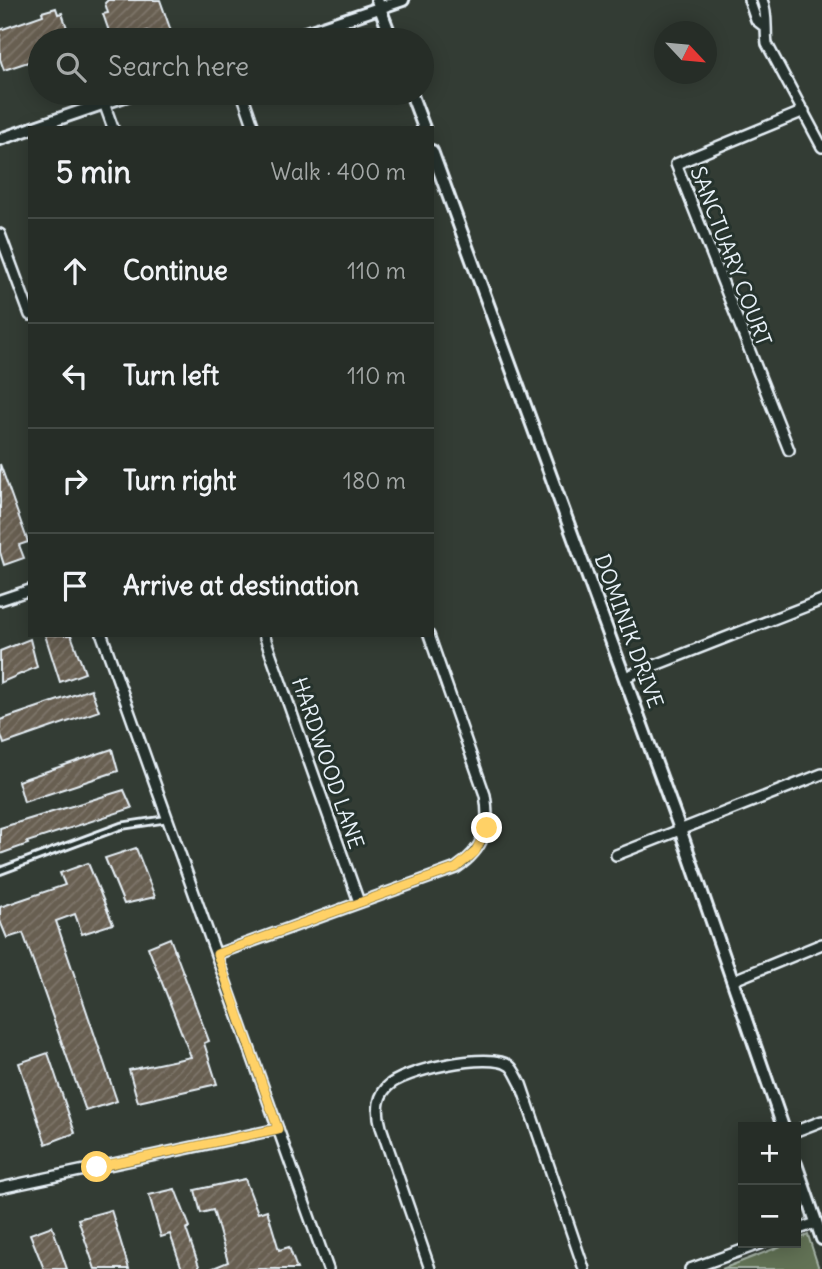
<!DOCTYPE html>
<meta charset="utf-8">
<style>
:root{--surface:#262d27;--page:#323933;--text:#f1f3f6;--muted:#a4a8a7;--line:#424944}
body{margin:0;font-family:Delius,sans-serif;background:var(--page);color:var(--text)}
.controls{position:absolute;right:21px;bottom:21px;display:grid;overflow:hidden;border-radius:0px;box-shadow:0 4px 18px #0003}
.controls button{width:63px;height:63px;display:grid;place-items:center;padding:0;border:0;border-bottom:2px solid var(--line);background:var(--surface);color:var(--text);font:35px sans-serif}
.compass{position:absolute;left:654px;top:21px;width:63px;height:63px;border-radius:50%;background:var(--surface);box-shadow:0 4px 18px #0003;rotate:116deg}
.stop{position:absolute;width:21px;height:21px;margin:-16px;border:5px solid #ffd166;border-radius:50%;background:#fff}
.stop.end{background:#ffd166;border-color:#fff;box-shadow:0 2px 7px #0008}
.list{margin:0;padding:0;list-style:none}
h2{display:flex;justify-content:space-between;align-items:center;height:91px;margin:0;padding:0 28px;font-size:30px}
h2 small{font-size:23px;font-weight:400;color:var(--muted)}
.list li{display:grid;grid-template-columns:46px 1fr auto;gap:21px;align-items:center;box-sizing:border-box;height:105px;padding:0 28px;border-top:2px solid var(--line)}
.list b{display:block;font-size:26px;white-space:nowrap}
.list em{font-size:23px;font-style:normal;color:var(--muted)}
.icon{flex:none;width:38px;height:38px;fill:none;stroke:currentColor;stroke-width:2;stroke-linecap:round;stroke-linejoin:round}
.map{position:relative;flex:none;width:822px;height:1269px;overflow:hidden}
.search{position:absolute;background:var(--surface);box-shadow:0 4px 18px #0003;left:28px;top:28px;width:406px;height:77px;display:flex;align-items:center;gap:18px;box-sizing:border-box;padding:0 24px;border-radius:38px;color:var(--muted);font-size:26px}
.panel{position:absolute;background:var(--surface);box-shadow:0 4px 18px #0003;left:28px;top:126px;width:406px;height:511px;border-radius:0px}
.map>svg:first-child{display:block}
</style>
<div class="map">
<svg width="822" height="1269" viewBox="0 0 822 1269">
<defs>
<pattern id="building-hatch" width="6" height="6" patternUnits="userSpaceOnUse" patternTransform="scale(1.75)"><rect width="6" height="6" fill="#685f51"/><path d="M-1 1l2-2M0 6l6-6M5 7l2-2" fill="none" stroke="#7e766b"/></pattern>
</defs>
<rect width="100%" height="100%" fill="#333c34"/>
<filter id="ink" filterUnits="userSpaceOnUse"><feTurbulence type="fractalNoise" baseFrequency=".0143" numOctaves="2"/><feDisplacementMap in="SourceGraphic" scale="14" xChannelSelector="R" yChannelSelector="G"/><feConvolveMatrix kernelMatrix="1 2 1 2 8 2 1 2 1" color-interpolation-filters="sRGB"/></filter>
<g filter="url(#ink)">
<path fill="#627254" stroke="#a5b2a6" stroke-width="2" d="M808,1235L819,1269H722L789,1243H796V1240Z"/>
<g fill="url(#building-hatch)" stroke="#e8f1f8" stroke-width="2">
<path d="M108,0H160L171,31L150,39L147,31L120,40H112L103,14L108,13L105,3Z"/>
<path d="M56,8L58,14L62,13L71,40H40V54L37,55L40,63L30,67L28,62L4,70L0,59V30L43,15L42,12Z"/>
<path d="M0,464L28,542L19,545L24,558L4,565L0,552Z"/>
<path d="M45,635H71L85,673L60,682Z"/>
<path d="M30,639L37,667L0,683V651Z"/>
<path d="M91,689L99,711L4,744L0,732V720Z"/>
<path d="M112,749L118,771L24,802L18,781Z"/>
<path d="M124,790L132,808L27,842L28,844L0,854V828Z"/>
<path d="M136,848L155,897L124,904L105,858Z"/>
<path d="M88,863L113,924L82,934L75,914L56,921L117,1101L86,1111L23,933L7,938L0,921V907L65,885L60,873Z"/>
<path d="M170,938L209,1041L204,1043L217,1084L138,1102L129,1070L191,1057L148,947Z"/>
<path d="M48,1053L75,1133L46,1144L19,1063Z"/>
<path d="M245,1179L258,1213L267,1210L279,1250L289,1247L297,1269H211L228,1262L213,1210L201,1213L195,1190Z"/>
<path d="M175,1189L190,1227L186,1229L200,1269H182L170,1234L161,1237L149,1195Z"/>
<path d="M111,1210L129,1269H95L78,1219Z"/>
<path d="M52,1226L67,1269H44L30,1234Z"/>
</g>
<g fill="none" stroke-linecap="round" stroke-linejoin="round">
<defs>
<path id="service" d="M0,871L121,826L167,819"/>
<g id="minor">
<path d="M749,0L756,20L765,27"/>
<path d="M762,0C768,14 765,29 767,44L822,147"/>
<path d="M242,93L254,128"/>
<path d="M104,103L113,128"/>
<path d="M0,234L30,315"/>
<path d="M789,450L676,164L804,111"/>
<path d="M0,600L30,590"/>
<path d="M102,635L328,1269"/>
<path d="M264,635L359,902"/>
<path d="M625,677L822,600"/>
<path d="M616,855L822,774"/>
<path d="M217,954L456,868C484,849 491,827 485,795L429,635"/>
<path d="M734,980L822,944"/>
<path d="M796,1131L822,1121"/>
<path d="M0,1188L278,1129"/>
<path d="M796,1230L816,1223"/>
<path d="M430,1269L381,1127C377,1113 376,1099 387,1087C402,1070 491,1051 510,1066C514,1069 518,1079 521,1084L584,1269"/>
<path d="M690,1269L762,1243"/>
</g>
<g id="tertiary">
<path d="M377,0L392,40"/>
<path d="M284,40L403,0"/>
<path d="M411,93L424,128"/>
<path d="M32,128L134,93"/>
<path d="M0,139L30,129"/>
<path d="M432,151L680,829L783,1127"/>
<path d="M796,1164L822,1239"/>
</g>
</defs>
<use href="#service" stroke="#e8f1f8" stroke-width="10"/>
<use href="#minor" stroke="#e8f1f8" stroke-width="14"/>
<use href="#tertiary" stroke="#e8f1f8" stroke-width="16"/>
<use href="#service" stroke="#26332d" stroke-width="4.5"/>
<use href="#minor" stroke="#26332d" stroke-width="9"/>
<use href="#tertiary" stroke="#26332d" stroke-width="10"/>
</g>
</g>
<g fill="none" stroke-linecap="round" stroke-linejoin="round" filter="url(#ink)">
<path stroke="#ffd166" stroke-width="9" d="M97,1167L278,1129L217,954L456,868L475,852L487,828"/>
</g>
<g text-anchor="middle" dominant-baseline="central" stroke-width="6" stroke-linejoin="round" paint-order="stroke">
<g font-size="21" fill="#e8f1f8" stroke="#26332d">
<text transform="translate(731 256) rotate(69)">SANCTUARY COURT</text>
<text transform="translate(629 631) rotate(70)">DOMINIK DRIVE</text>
<text transform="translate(328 763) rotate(71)">HARDWOOD LANE</text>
</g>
</g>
</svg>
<div class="controls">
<button>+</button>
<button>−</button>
</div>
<svg class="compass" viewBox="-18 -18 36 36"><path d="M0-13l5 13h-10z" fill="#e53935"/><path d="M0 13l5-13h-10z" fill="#a4a8a7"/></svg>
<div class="stop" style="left:97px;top:1167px"></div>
<div class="stop end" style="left:487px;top:828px"></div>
<div class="search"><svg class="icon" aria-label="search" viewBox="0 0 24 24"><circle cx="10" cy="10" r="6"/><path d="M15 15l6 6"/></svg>Search here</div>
<section class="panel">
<h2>5 min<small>Walk · 400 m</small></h2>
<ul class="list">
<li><svg class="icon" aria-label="ahead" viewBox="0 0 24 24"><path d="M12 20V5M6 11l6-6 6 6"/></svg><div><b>Continue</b></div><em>110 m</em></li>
<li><svg class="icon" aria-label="left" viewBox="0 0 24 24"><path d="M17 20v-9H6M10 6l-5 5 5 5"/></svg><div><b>Turn left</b></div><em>110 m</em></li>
<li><svg class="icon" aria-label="right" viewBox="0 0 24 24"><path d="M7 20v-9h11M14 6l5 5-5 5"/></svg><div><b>Turn right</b></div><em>180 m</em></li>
<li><svg class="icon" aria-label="arrive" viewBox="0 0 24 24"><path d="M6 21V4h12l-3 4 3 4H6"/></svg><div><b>Arrive at destination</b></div></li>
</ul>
</section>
</div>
